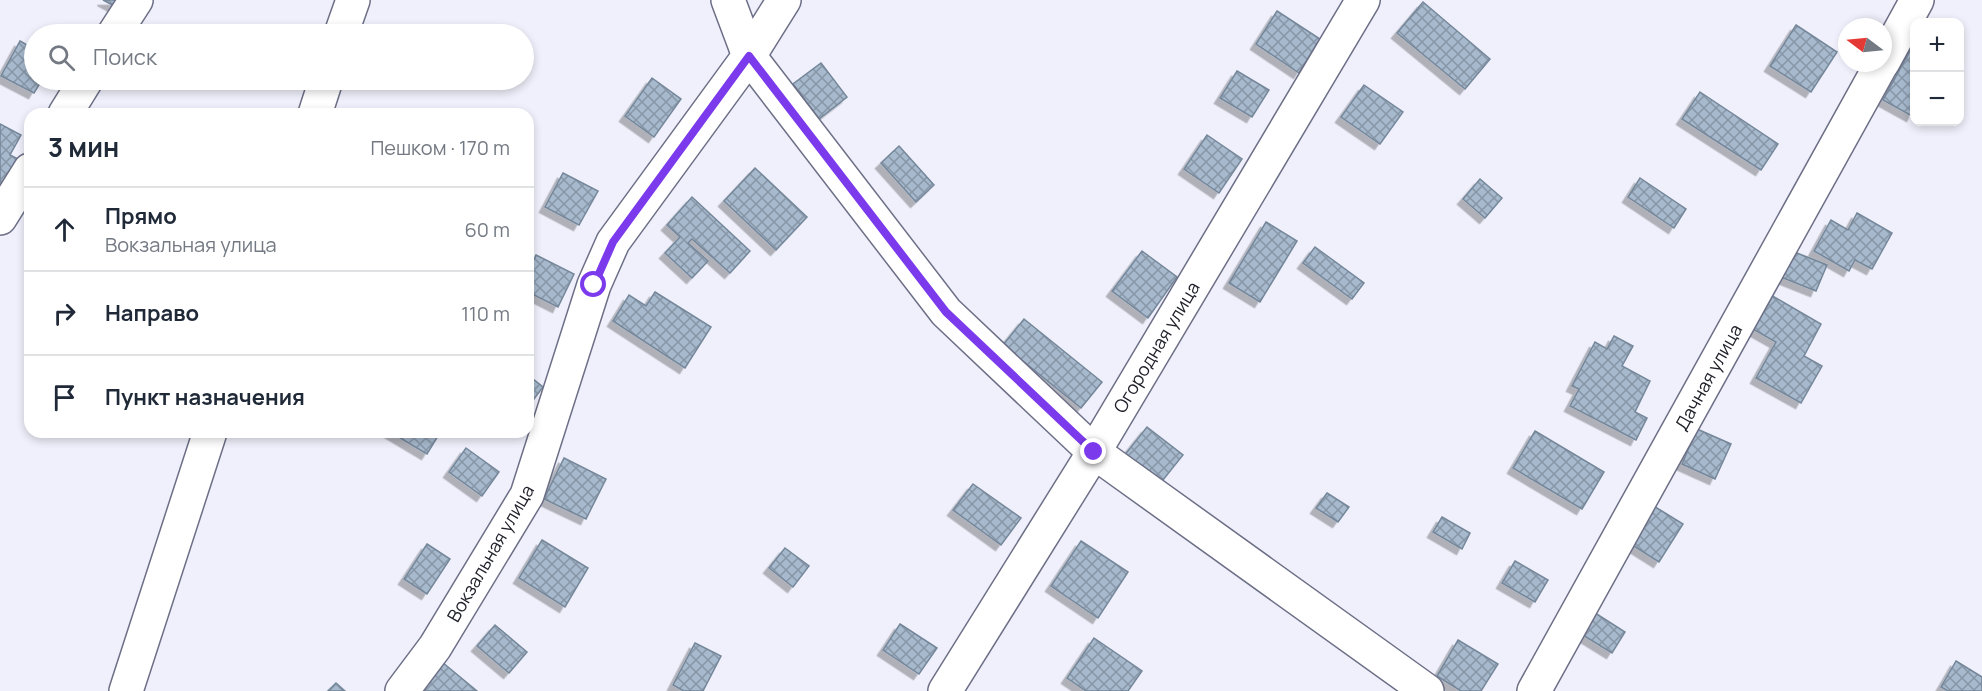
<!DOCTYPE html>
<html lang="ru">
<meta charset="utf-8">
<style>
:root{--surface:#fff;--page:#f6f6f7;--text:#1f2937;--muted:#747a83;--line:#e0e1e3}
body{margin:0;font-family:Manrope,sans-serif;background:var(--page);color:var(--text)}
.controls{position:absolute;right:18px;top:18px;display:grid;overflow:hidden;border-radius:12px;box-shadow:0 3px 9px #0003}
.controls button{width:54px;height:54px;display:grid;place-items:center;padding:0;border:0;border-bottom:2px solid var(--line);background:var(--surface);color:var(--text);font:30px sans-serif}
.compass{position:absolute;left:1838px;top:18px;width:54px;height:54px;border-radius:50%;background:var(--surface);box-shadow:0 3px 9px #0003;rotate:286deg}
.stop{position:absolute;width:18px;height:18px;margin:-14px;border:4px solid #7c3aed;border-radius:50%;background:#fff}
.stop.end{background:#7c3aed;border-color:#fff;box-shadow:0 2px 6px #0008}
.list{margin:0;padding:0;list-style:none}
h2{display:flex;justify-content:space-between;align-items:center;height:78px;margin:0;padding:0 24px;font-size:26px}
h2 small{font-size:20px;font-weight:400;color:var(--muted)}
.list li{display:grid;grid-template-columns:39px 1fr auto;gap:18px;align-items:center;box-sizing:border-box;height:84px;padding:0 24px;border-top:2px solid var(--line)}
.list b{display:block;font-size:22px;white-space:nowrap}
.list p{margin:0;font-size:20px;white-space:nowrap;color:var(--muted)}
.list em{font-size:20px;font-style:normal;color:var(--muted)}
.icon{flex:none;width:33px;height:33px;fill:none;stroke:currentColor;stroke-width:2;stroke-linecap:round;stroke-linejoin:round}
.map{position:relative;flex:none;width:1982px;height:691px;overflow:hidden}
.search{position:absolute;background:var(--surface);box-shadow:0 3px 9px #0003;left:24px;top:24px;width:510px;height:66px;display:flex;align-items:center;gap:15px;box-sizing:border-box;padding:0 21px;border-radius:33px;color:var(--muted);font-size:22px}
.panel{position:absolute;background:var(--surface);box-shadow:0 3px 9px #0003;left:24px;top:108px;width:510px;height:330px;border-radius:18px}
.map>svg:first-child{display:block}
</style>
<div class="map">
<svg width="1982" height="691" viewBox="0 0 1982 691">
<defs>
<pattern id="building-cross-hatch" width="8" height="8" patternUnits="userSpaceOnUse" patternTransform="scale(1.5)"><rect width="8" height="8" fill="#a6b9cd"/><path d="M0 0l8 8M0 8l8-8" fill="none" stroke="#8796a7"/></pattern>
<filter id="shadow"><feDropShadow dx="-5.5" dy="5.5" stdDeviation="0" flood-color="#0004"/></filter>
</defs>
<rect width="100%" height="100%" fill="#eff0fb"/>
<g fill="url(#building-cross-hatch)" stroke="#75879a" stroke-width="1.5" filter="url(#shadow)">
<path d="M103,0H119L116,7Z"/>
<path d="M1423,2L1490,59L1465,89L1397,33Z"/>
<path d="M1277,11L1320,39L1299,73L1256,44Z"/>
<path d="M1796,25L1837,52L1811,92L1770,66Z"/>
<path d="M20,41L34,49V80H42L34,93L1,76Z"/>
<path d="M1914,44V112L1912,116L1883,100Z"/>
<path d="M821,63L847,97L819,119L793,84Z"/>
<path d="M1237,71L1269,90L1252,117L1220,98Z"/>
<path d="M652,78L681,99L654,137L625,116Z"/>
<path d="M1364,85L1403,112L1380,144L1341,117Z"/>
<path d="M1700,92L1778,144L1761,170L1682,119Z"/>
<path d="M0,124L21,135L10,155L22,161L0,191Z"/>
<path d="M1207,135L1242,159L1219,193L1184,169Z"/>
<path d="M899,146L934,185L916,202L881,163Z"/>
<path d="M755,168L807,217L776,250L724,201Z"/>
<path d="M563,173L598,191L579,225L545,207Z"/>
<path d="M1640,178L1686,209L1674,228L1628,197Z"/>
<path d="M1480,179L1502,198L1485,218L1463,199Z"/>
<path d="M692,197L750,251L730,273L692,239L688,243L708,261L692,278L665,253L680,237L667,225Z"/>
<path d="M1857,213L1892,233L1872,269L1855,260L1849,271L1814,251L1831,220L1848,230Z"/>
<path d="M1266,222L1297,241L1260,302L1229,283Z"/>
<path d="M1315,247L1364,283L1352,299L1303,263Z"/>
<path d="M1142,251L1177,277L1148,318L1112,291Z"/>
<path d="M1792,251L1827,265L1816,291L1781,277Z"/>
<path d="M536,255L574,274L558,307L528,292V272Z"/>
<path d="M655,292L711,327L685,368L613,321L629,295L646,306Z"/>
<path d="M1769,294L1821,324L1804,356L1822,366L1801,403L1756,378L1776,342L1751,328Z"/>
<path d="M1024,319L1102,382L1081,408L1003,345Z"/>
<path d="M1614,336L1633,346L1622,366L1650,381L1635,412L1647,418L1636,440L1570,406L1579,389L1572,386L1595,342L1607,349Z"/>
<path d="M528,375L543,387L528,407Z"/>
<path d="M1147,427L1183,455L1159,485L1123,457Z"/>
<path d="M1697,429L1731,444L1715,479L1682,464Z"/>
<path d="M1535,431L1604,472L1582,509L1513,468Z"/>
<path d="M390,432H432L438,436L427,454Z"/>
<path d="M466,448L499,472L482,496L449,472Z"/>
<path d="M564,458L606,479L586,519L544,499Z"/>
<path d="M973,484L1021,518L1001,545L953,510Z"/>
<path d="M1327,493L1349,507L1338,522L1316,508Z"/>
<path d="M1652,505L1683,524L1659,562L1629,543Z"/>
<path d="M1442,517L1470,533L1462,549L1433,532Z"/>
<path d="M542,540L588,568L565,607L519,578Z"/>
<path d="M1081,541L1128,572L1098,618L1051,586Z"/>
<path d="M427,544L450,559L427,594L404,579Z"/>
<path d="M785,548L809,566L793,587L769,568Z"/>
<path d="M1515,561L1548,580L1535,602L1502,583Z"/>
<path d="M1592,611L1625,632L1612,653L1578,632Z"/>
<path d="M900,624L937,648L919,674L883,650Z"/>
<path d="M495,625L527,652L509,673L477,646Z"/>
<path d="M1094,638L1142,671L1128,691H1086L1067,678Z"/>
<path d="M1458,640L1498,664L1481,691H1461L1437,676Z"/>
<path d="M695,643L721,656L703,691H684L673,685Z"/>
<path d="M1956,661L1982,677V691H1948L1941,687Z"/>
<path d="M442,662L477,691H418Z"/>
<path d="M336,683L345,691H328Z"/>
</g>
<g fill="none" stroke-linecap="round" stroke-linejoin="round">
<defs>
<g id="minor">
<path d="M728,0L749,56L946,312L1094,452L1427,691"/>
<path d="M114,34L136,0"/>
<path d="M341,34L353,0"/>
<path d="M1883,62L1917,0"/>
<path d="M65,114L86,80"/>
<path d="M315,114L326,80"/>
<path d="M0,218L30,170"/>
<path d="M126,691L210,432"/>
<path d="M402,691L435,647L527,495L594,285L613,242L749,56L784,0"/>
<path d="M945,691L1094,452L1363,0"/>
<path d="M1534,691L1882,63"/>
</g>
</defs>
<use href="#minor" stroke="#6c6f86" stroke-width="36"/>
<use href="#minor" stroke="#fff" stroke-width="33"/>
</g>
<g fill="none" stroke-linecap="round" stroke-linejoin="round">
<path stroke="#7c3aed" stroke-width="8" d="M594,285L613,242L749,56L946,312L1094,452"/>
</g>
<g text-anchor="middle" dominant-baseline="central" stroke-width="6" stroke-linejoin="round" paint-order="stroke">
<g font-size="18" fill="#21222b" stroke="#fff">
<text transform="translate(1156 347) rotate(-59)">Огородная улица</text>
<text transform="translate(1708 377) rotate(-61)">Дачная улица</text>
<text transform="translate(490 553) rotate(-60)">Вокзальная улица</text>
</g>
</g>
</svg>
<div class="controls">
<button>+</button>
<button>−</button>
</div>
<svg class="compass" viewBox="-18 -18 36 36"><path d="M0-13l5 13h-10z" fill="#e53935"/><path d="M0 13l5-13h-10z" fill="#747a83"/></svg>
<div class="stop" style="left:594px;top:285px"></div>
<div class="stop end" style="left:1094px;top:452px"></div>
<div class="search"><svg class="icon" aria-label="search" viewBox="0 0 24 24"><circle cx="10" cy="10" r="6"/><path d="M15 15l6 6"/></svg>Поиск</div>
<section class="panel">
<h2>3 мин<small>Пешком · 170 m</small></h2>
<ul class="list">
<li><svg class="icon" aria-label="ahead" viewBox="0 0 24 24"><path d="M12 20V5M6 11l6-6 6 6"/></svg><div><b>Прямо</b><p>Вокзальная улица</p></div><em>60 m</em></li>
<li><svg class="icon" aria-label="right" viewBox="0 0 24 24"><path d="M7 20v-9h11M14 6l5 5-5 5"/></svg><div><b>Направо</b></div><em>110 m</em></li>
<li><svg class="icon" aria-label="arrive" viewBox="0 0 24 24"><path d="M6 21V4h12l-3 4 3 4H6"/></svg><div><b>Пункт назначения</b></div></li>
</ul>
</section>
</div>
